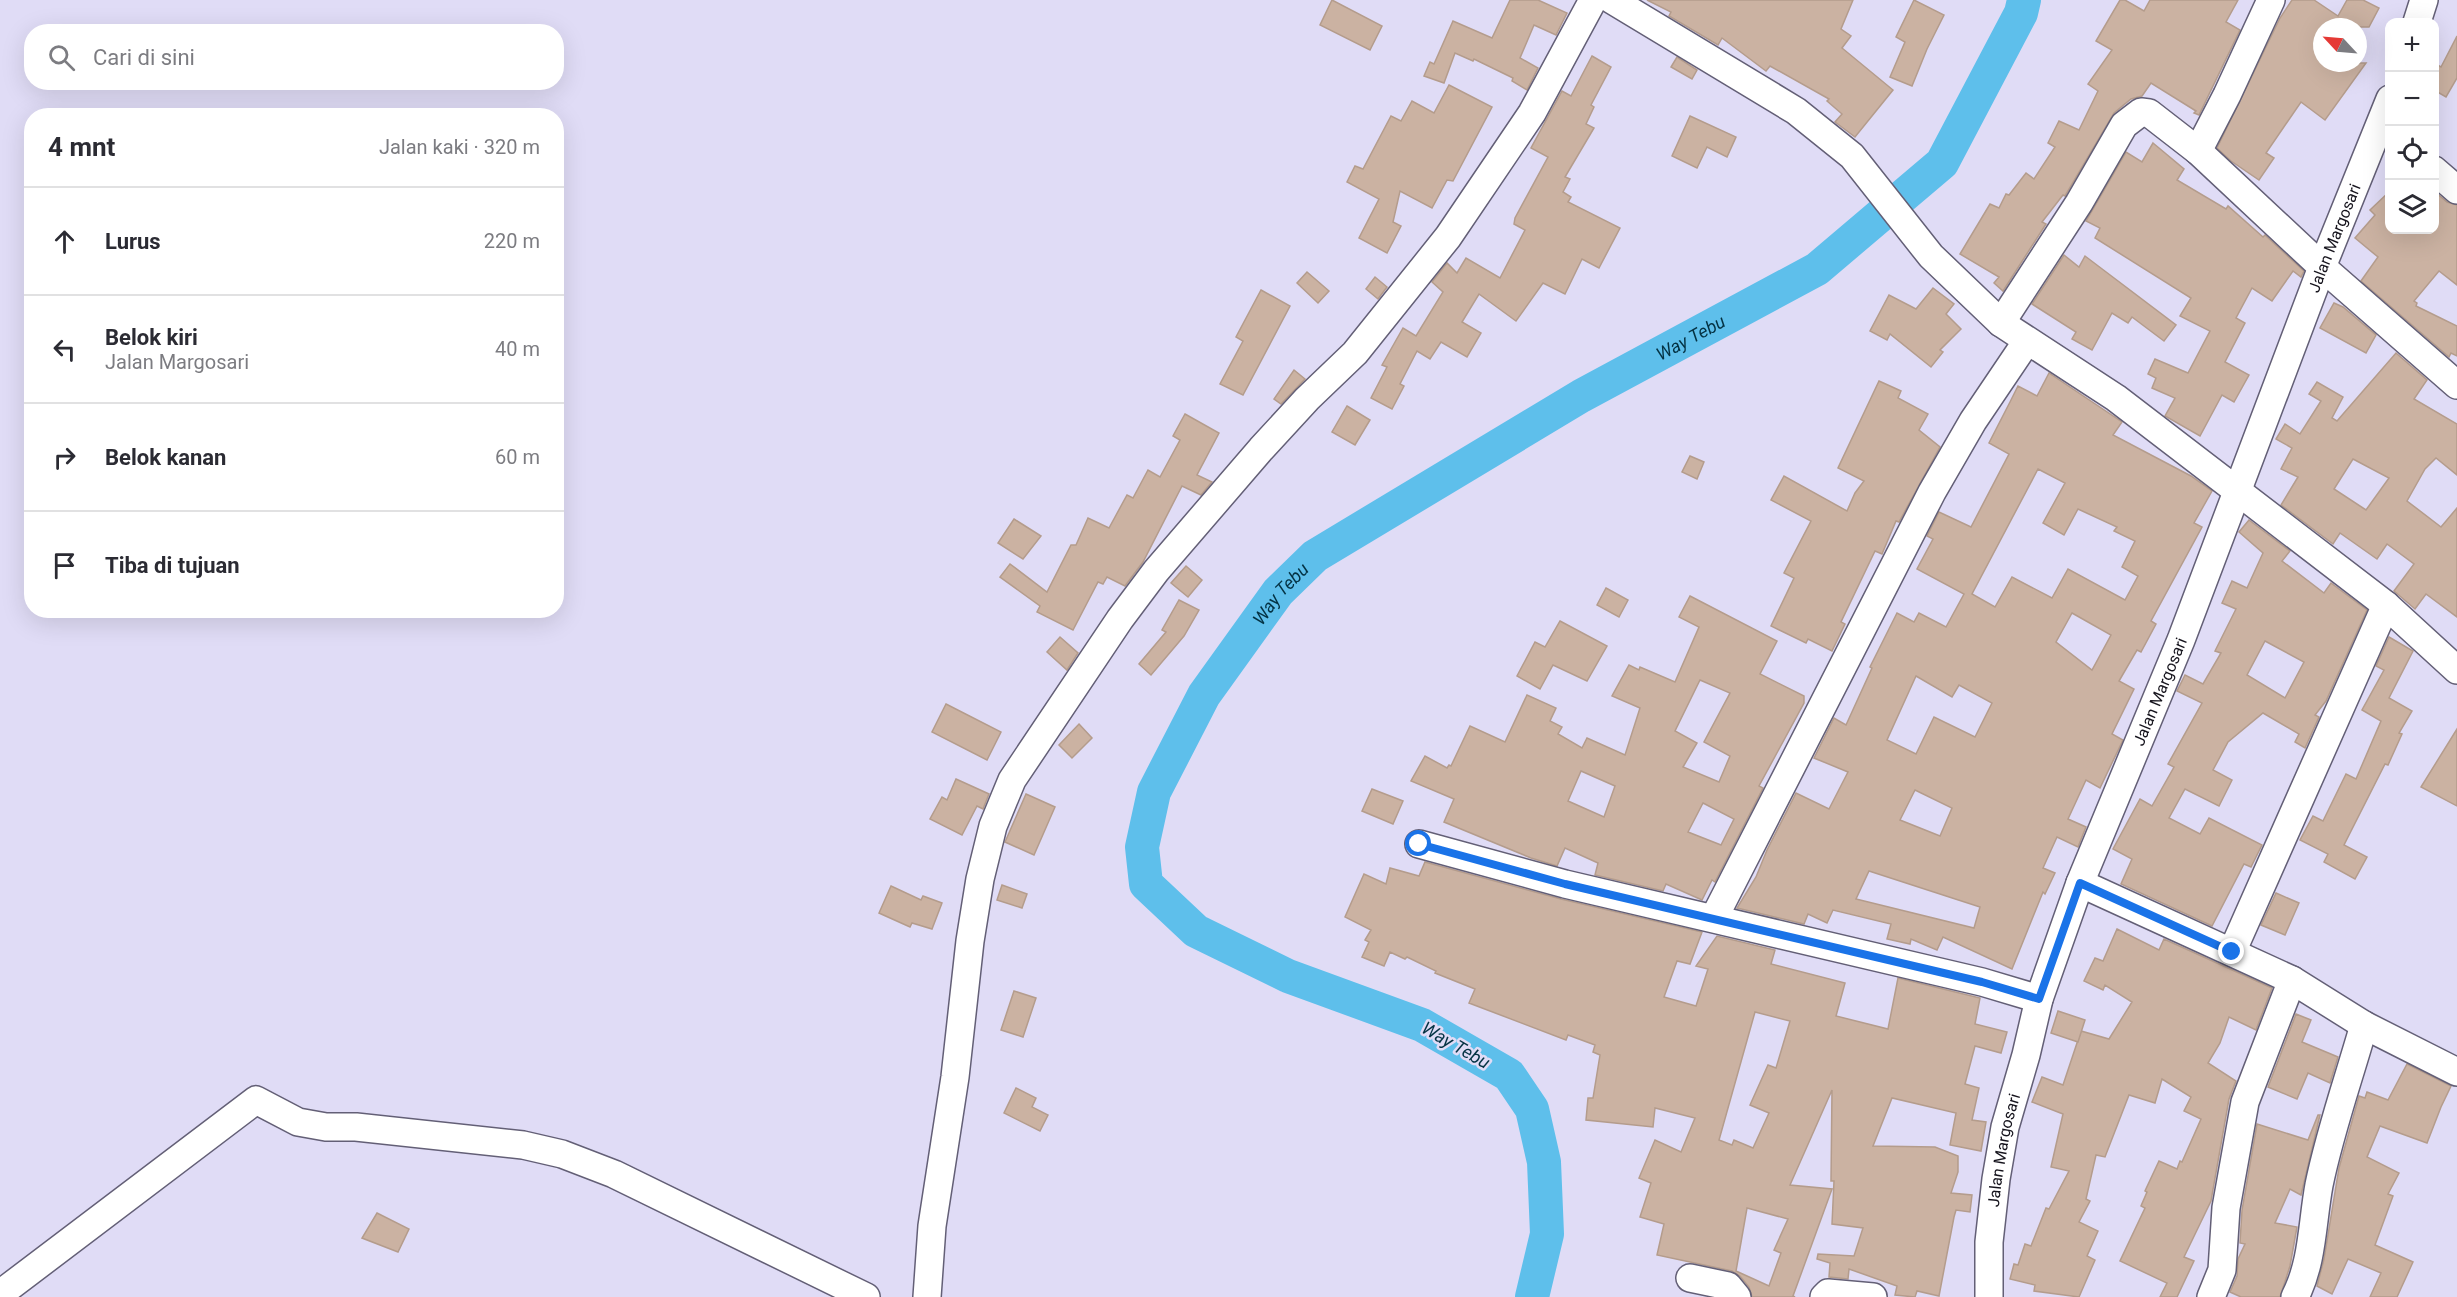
<!DOCTYPE html>
<html lang="id">
<meta charset="utf-8">
<style>
:root{--surface:#fff;--page:#f2f2f3;--text:#2b2b33;--muted:#7c7c81;--line:#e1e1e2}
body{margin:0;font-family:Roboto,sans-serif;background:var(--page);color:var(--text)}
.controls{position:absolute;right:18px;top:18px;display:grid;overflow:hidden;border-radius:12px;box-shadow:0 6px 24px #0002}
.controls button{width:54px;height:54px;display:grid;place-items:center;padding:0;border:0;border-bottom:2px solid var(--line);background:var(--surface);color:var(--text);font:30px sans-serif}
.compass{position:absolute;left:2313px;top:18px;width:54px;height:54px;border-radius:50%;background:var(--surface);box-shadow:0 6px 24px #0002;rotate:296deg}
.stop{position:absolute;width:18px;height:18px;margin:-14px;border:4px solid #1a73e8;border-radius:50%;background:#fff}
.stop.end{background:#1a73e8;border-color:#fff;box-shadow:0 2px 6px #0008}
.list{margin:0;padding:0;list-style:none}
h2{display:flex;justify-content:space-between;align-items:center;height:78px;margin:0;padding:0 24px;font-size:26px}
h2 small{font-size:20px;font-weight:400;color:var(--muted)}
.list li{display:grid;grid-template-columns:39px 1fr auto;gap:18px;align-items:center;box-sizing:border-box;height:108px;padding:0 24px;border-top:2px solid var(--line)}
.list b{display:block;font-size:22px;white-space:nowrap}
.list p{margin:0;font-size:20px;white-space:nowrap;color:var(--muted)}
.list em{font-size:20px;font-style:normal;color:var(--muted)}
.icon{flex:none;width:33px;height:33px;fill:none;stroke:currentColor;stroke-width:2;stroke-linecap:round;stroke-linejoin:round}
.map{position:relative;flex:none;width:2457px;height:1297px;overflow:hidden}
.search{position:absolute;background:var(--surface);box-shadow:0 6px 24px #0002;left:24px;top:24px;width:540px;height:66px;display:flex;align-items:center;gap:15px;box-sizing:border-box;padding:0 21px;border-radius:24px;color:var(--muted);font-size:22px}
.panel{position:absolute;background:var(--surface);box-shadow:0 6px 24px #0002;left:24px;top:108px;width:540px;height:510px;border-radius:24px}
.map>svg:first-child{display:block}
</style>
<div class="map">
<svg width="2457" height="1297" viewBox="0 0 2457 1297">
<rect width="100%" height="100%" fill="#e0dcf6"/>
<g fill="none" stroke-linecap="round" stroke-linejoin="round">
<path stroke="#5ebfeb" stroke-width="34" id="s1" d="M1532,1297L1547,1234L1544,1162L1532,1109L1509,1075L1422,1025L1288,976L1196,931L1146,884L1142,847L1154,792L1204,695L1278,592L1315,556L1581,396L1817,269L1942,163L2021,13L2024,0"/>
</g>
<g fill="#cbb2a2" stroke="#b49c8c" stroke-width="1.5" fill-rule="evenodd">
<path d="M1332,0L1382,26L1370,50L1320,25Z"/>
<path d="M1510,0H1538L1567,13L1556,35L1534,25L1520,58L1538,68L1527,90L1512,81L1513,78L1474,59L1473,61L1455,53L1444,83L1424,76L1430,62L1434,64L1453,21L1492,38Z"/>
<path d="M1647,0H1853L1841,29L1851,36L1842,48L1893,90L1855,137L1835,122L1842,114L1827,101L1829,99L1770,66L1766,71L1722,38L1718,45L1669,16L1671,12Z"/>
<path d="M1914,0L1944,15L1927,49L1912,86L1890,77L1905,42L1896,37Z"/>
<path d="M2120,0H2125L2144,11L2150,0H2238L2226,22L2240,30L2199,115L2194,113L2196,111L2151,83L2142,96L2131,99L2114,113L2065,196L2063,195L2042,222L2046,224L2003,291L1994,283L1999,277L1960,254L1990,204L1999,208L2006,194L2009,195L2026,173L2034,179L2055,147L2048,143L2059,121L2079,130L2098,91L2088,84L2112,50L2096,41Z"/>
<path d="M2292,0H2314L2338,16L2347,0H2363L2379,8L2369,27H2322V63H2366L2325,120L2301,102L2266,153L2274,158L2259,180L2231,161L2217,148L2280,18Z"/>
<path d="M2457,36V78L2446,97L2434,90V63L2441,67Z"/>
<path d="M1592,56L1611,67L1591,105L1594,107L1586,124L1594,128L1565,177L1570,179L1563,192L1571,197L1568,202L1620,228L1599,268L1582,259L1565,294L1543,283L1516,321L1479,294L1462,322L1481,333L1467,357L1441,342L1430,359L1417,351L1400,384L1404,386L1392,409L1371,398L1387,367L1382,365L1403,328L1416,336L1443,292L1432,282L1447,263L1457,273L1466,258L1500,278L1525,230L1514,224L1515,218L1548,157L1531,148L1562,91L1571,96Z"/>
<path d="M1677,57L1697,70L1692,79L1671,67Z"/>
<path d="M1449,85L1492,107L1453,181L1447,180L1432,208L1400,191L1393,222L1401,226L1387,253L1359,238L1379,199L1347,182L1355,166L1363,169L1391,116L1401,121L1412,101L1434,113Z"/>
<path d="M1690,116L1736,137L1727,157L1707,147L1697,168L1672,156Z"/>
<path d="M2153,143L2184,169L2177,180L2226,209L2228,206L2263,237L2265,235L2304,271L2301,277L2293,271L2272,301L2252,288L2236,318L2245,323L2225,362L2249,375L2234,402L2222,395L2200,436L2165,416L2175,398L2152,388L2156,378L2148,374L2155,359L2188,373L2210,331L2180,316L2191,298L2095,238L2100,228L2086,221L2126,152L2142,162Z"/>
<path d="M2390,191V230H2434V191L2447,202L2457,205V285L2439,271L2414,301L2417,303L2416,306L2457,326V356L2451,353L2449,357L2361,281L2378,257L2355,238L2375,215L2370,210Z"/>
<path d="M2064,255L2079,267L2085,256L2176,325L2164,341L2132,317L2128,323L2112,313L2092,350L2072,339L2076,332L2032,304Z"/>
<path d="M1307,272L1329,291L1318,303L1297,283Z"/>
<path d="M1375,277L1387,287L1378,299L1366,289Z"/>
<path d="M1933,288L1954,304L1946,314L1961,329L1940,350L1943,352L1931,367L1890,334L1887,340L1870,331L1889,295L1916,309Z"/>
<path d="M1261,290L1290,306L1243,395L1220,384L1243,341L1236,337Z"/>
<path d="M2334,303L2343,307L2376,335L2366,353L2320,328Z"/>
<path d="M2396,353L2427,380L2414,399L2457,424V475L2436,458L2425,469L2407,501L2441,527L2457,508V617L2426,594L2415,609L2394,591L2414,564L2387,544L2377,559L2340,533L2333,544L2281,505L2298,477L2281,469L2292,448L2276,439L2285,424L2300,434L2321,401L2309,394L2317,382L2343,397L2332,418L2337,421ZM2353,459L2389,478L2366,510L2334,489Z"/>
<path d="M1294,370L1305,379L1281,404L1274,399Z"/>
<path d="M2049,373L2122,422L2113,435L2191,476L2212,491L2194,523L2202,527L2151,621L2156,624L2141,652L2137,650L2119,681L2134,689L2112,734L2123,740L2100,788L2086,780L2068,819L2086,827L2078,847L2057,837L2043,868L2055,873L2045,894L2043,892L2012,969L1943,937L1937,950L1911,939L1910,944L1887,939L1891,924L1833,910L1827,923L1808,914L1804,924L1737,908L1756,877L1767,850L1796,793L1829,809L1848,772L1814,758L1834,718L1846,725L1872,668L1870,667L1897,613L1914,622L1919,613L1946,627L1964,594L1917,569L1933,539L1927,536L1939,512L1971,527L2009,454L1989,443L2010,402L2018,386L2037,396ZM2038,469L2065,483L2043,523L2064,535L2078,509L2117,527L2114,531L2135,541L2122,567L2138,576L2125,600L2068,569L2052,598L2012,577L1995,607L1972,594ZM2072,613L2111,635L2092,670L2056,642ZM1916,676L1952,697L1959,685L1992,703L1975,737L1934,717L1916,754L1887,740ZM1915,790L1952,808L1940,836L1900,820ZM1869,871L1980,907L1974,928L1856,899Z"/>
<path d="M1879,381L1901,391L1898,398L1928,414L1919,430L1940,447L1899,522L1896,521L1882,554L1875,551L1841,622L1845,624L1832,651L1808,639L1806,643L1771,626L1794,578L1784,573L1811,521L1771,500L1784,476L1847,511L1855,493L1864,481L1838,468Z"/>
<path d="M1347,406L1370,420L1355,445L1332,432Z"/>
<path d="M1185,414L1219,433L1197,475L1212,482L1201,495L1182,486L1143,562L1125,586L1107,577L1103,584L1098,582L1073,630L1037,612L1040,606L1000,577L1010,564L1047,592L1071,545H1076L1088,518L1109,528L1127,495L1133,498L1148,470L1160,477L1180,440L1173,436Z"/>
<path d="M1690,456L1704,462L1697,479L1682,472Z"/>
<path d="M1014,519L1041,536L1023,559L998,543Z"/>
<path d="M2249,520L2290,551L2282,561L2324,593L2331,583L2367,610L2326,701L2315,715L2319,717L2305,748L2295,742L2299,734L2263,713L2228,742L2213,770L2232,780L2219,806L2185,789L2169,818L2200,834L2209,818L2262,845L2251,867L2244,864L2212,926L2121,884L2132,859L2113,849L2140,799L2152,806L2174,767L2168,764L2202,703L2177,691L2185,675L2203,684L2221,653L2215,651L2236,609L2222,603L2232,581L2247,588L2263,553L2239,532ZM2265,641L2304,662L2285,698L2247,675Z"/>
<path d="M1186,566L1202,580L1188,597L1171,583Z"/>
<path d="M1606,588L1628,600L1619,617L1597,605Z"/>
<path d="M1690,596L1777,641L1760,674L1804,696V703L1759,786L1763,788L1715,882L1712,880L1702,900L1666,884L1663,891L1595,875L1598,863L1565,848L1557,866L1531,858L1444,822L1454,799L1411,781L1425,756L1447,768L1449,765L1451,766L1470,726L1505,742L1527,695L1556,708L1550,721L1562,727L1558,734L1582,748L1587,738L1625,755L1640,708L1612,696L1629,665L1639,670L1640,667L1675,682L1699,627L1679,617ZM1700,680L1730,693L1704,742L1730,756L1719,782L1683,767L1697,743L1675,731ZM1581,771L1615,786L1604,817L1568,801ZM1703,803L1734,819L1721,845L1688,832Z"/>
<path d="M1179,600L1199,610L1184,636L1151,675L1139,664L1166,632L1162,630Z"/>
<path d="M1560,621L1607,646L1587,681L1553,665L1540,689L1517,676L1535,642L1545,647Z"/>
<path d="M1060,637L1078,653L1067,670L1047,652Z"/>
<path d="M2389,637L2413,651L2389,698L2412,711L2399,733L2402,734L2388,765L2385,764L2344,845L2367,857L2355,879L2324,862L2328,854L2300,840L2313,816L2323,821L2346,774L2356,779L2381,721L2362,710L2384,670L2376,666Z"/>
<path d="M946,704L1001,732L987,760L932,732Z"/>
<path d="M1079,724L1092,738L1072,758L1059,745Z"/>
<path d="M2457,729V806L2421,787Z"/>
<path d="M956,779L989,794L983,809L977,806L962,835L930,819L942,797L947,800Z"/>
<path d="M1372,789L1403,801L1393,824L1362,811Z"/>
<path d="M1026,794L1055,807L1034,855L1005,842Z"/>
<path d="M1425,862L1561,899L1702,932L1690,964L1677,961L1664,997L1696,1006L1708,969L1696,966L1717,936L1775,950L1771,964L1845,983L1836,1016L1888,1029L1898,978L1980,998L1975,1024L2007,1032L2001,1053L1975,1046L1965,1084L1979,1088L1972,1120L1986,1122L1981,1151L1950,1145L1956,1113L1892,1098L1873,1146L1935,1147L1958,1156V1172L1951,1193L1972,1195L1970,1212L1956,1210L1954,1217L1939,1296L1917,1291L1915,1297L1895,1295L1897,1286L1849,1269L1848,1279L1829,1277L1830,1263L1817,1259L1818,1254L1854,1256L1863,1228L1832,1224L1834,1181H1831L1832,1090L1790,1185L1832,1189L1793,1296L1795,1297H1752L1749,1287L1740,1276L1732,1271L1657,1255L1664,1224L1640,1217L1651,1183L1639,1178L1655,1140L1681,1152L1695,1118L1655,1108L1653,1127L1586,1120L1588,1098H1593L1600,1055L1593,1052L1595,1045L1568,1035L1566,1040L1469,1003L1475,989L1435,973L1436,971L1407,957L1405,959L1390,952L1384,966L1362,957L1369,942L1365,940L1371,930L1345,917L1364,874L1386,884L1390,868L1419,876ZM1755,1012L1790,1021L1776,1068L1768,1065L1750,1105L1769,1113L1753,1148L1734,1140L1732,1145L1719,1140ZM1747,1208L1788,1219L1774,1250L1781,1253L1769,1286L1736,1271Z"/>
<path d="M1002,885L1027,894L1022,908L997,900Z"/>
<path d="M891,886L921,900L923,896L942,903L932,929L912,923L910,927L879,913Z"/>
<path d="M2276,893L2299,903L2285,935L2261,925Z"/>
<path d="M2117,929L2159,950L2164,939L2272,988L2256,1030L2229,1017L2220,1043L2208,1063L2236,1081L2229,1099L2211,1201L2184,1257L2194,1261L2177,1297H2160L2167,1283L2120,1261L2145,1208L2141,1206L2147,1192L2145,1191L2159,1161L2177,1169L2180,1161L2182,1162L2201,1119L2184,1111L2191,1097L2162,1079L2155,1103L2129,1095L2105,1157L2096,1155L2086,1199L2090,1201L2079,1222L2098,1231L2087,1256L2095,1260L2079,1297L2034,1291L2035,1285L2010,1279L2014,1264L2018,1265L2025,1244L2031,1246L2046,1208L2049,1209L2069,1171L2051,1167L2063,1114L2032,1102L2042,1077L2063,1085L2081,1031L2109,1039L2132,1002L2105,985L2103,990L2084,981L2095,958L2103,961Z"/>
<path d="M1014,991L1036,998L1023,1037L1001,1030Z"/>
<path d="M2058,1011L2085,1020L2078,1042L2051,1033Z"/>
<path d="M2296,1014L2311,1020L2302,1042L2338,1057L2330,1083L2308,1073L2297,1099L2268,1087Z"/>
<path d="M2407,1064L2451,1086L2441,1107L2427,1143L2380,1126L2367,1157L2399,1173L2388,1194L2393,1196L2375,1245L2413,1262L2397,1297H2370L2381,1273L2348,1259L2332,1294L2317,1286L2324,1259L2339,1168L2359,1096L2365,1098L2367,1092L2388,1100Z"/>
<path d="M1016,1088L1036,1098L1032,1107L1048,1115L1040,1131L1004,1113Z"/>
<path d="M2318,1115H2320L2301,1195L2290,1189L2275,1223L2297,1227L2290,1266L2280,1297H2241L2230,1292L2237,1276L2238,1259L2245,1244L2240,1243L2242,1210L2257,1124L2308,1140Z"/>
<path d="M377,1213L409,1229L398,1252L362,1238Z"/>
</g>
<g fill="none" stroke-linecap="round" stroke-linejoin="round">
<defs>
<g id="minor">
<path d="M1612,0L1796,111L1852,156L1931,256L2001,323L2116,398L2386,605L2457,670"/>
<path d="M2417,22L2424,0"/>
<path d="M2198,151L2227,95L2271,0"/>
<path d="M2434,170L2457,190"/>
<path d="M2001,323L2079,203L2124,125L2141,112L2149,113L2198,151L2322,267L2457,385"/>
<path d="M1419,844L1565,884L1982,982L2039,999"/>
<path d="M2080,883L2292,980L2364,1025L2457,1072"/>
<path d="M1714,918L1932,492L1973,421L2027,341"/>
<path d="M2232,952L2386,605"/>
<path d="M1690,1278L1728,1286L1737,1297"/>
<path d="M0,1294L256,1100L298,1122L326,1127H356L523,1145L562,1154L614,1174L866,1297"/>
<path d="M927,1297L932,1226L955,1077L970,941L980,879L993,826L1012,780L1120,619L1156,571L1261,449L1307,399L1355,353L1448,237L1532,113L1593,0"/>
<path d="M1824,1297L1828,1293L1873,1297"/>
<path id="s2" d="M1989,1297V1242L1996,1179L2005,1127L2026,1055L2039,999L2080,883L2181,640L2322,267L2390,99"/>
<path d="M2211,1297L2222,1270L2226,1208L2245,1102L2292,980"/>
<path d="M2295,1297C2313,1262 2312,1223 2319,1185C2330,1131 2349,1078 2364,1025"/>
</g>
</defs>
<use href="#minor" stroke="#635f76" stroke-width="30"/>
<use href="#minor" stroke="#fff" stroke-width="27"/>
</g>
<g fill="none" stroke-linecap="round" stroke-linejoin="round">
<path stroke="#1a73e8" stroke-width="8" d="M1419,844L1565,884L1982,982L2039,999L2080,883L2232,952"/>
</g>
<g text-anchor="middle" dominant-baseline="central" stroke-width="5" stroke-linejoin="round" paint-order="stroke">
<g font-size="16" fill="#15131c" stroke="#e0dcf6">
<text stroke="none"><textPath href="#s2" startOffset="1120">Jalan Margosari</textPath></text>
<text stroke="none"><textPath href="#s2" startOffset="634">Jalan Margosari</textPath></text>
<text stroke="none"><textPath href="#s2" startOffset="148">Jalan Margosari</textPath></text>
</g>
<g font-size="18" font-style="italic" fill="#043243" stroke="#e0dcf6">
<text stroke="none"><textPath href="#s1" startOffset="1462">Way Tebu</textPath></text>
<text stroke="none"><textPath href="#s1" startOffset="976">Way Tebu</textPath></text>
<text transform="translate(1456 1045) rotate(30)">Way Tebu</text>
</g>
</g>
</svg>
<div class="controls">
<button>+</button>
<button>−</button>
<button><svg class="icon" aria-label="locate" viewBox="0 0 24 24"><circle cx="12" cy="12" r="6"/><path d="M12 2v4M12 18v4M2 12h4M18 12h4"/></svg></button>
<button><svg class="icon" aria-label="layers" viewBox="0 0 24 24"><path d="M12 4l9 5-9 5-9-5zM3 14l9 5 9-5"/></svg></button>
</div>
<svg class="compass" viewBox="-18 -18 36 36"><path d="M0-13l5 13h-10z" fill="#e53935"/><path d="M0 13l5-13h-10z" fill="#7c7c81"/></svg>
<div class="stop" style="left:1419px;top:844px"></div>
<div class="stop end" style="left:2232px;top:952px"></div>
<div class="search"><svg class="icon" aria-label="search" viewBox="0 0 24 24"><circle cx="10" cy="10" r="6"/><path d="M15 15l6 6"/></svg>Cari di sini</div>
<section class="panel">
<h2>4 mnt<small>Jalan kaki · 320 m</small></h2>
<ul class="list">
<li><svg class="icon" aria-label="ahead" viewBox="0 0 24 24"><path d="M12 20V5M6 11l6-6 6 6"/></svg><div><b>Lurus</b></div><em>220 m</em></li>
<li><svg class="icon" aria-label="left" viewBox="0 0 24 24"><path d="M17 20v-9H6M10 6l-5 5 5 5"/></svg><div><b>Belok kiri</b><p>Jalan Margosari</p></div><em>40 m</em></li>
<li><svg class="icon" aria-label="right" viewBox="0 0 24 24"><path d="M7 20v-9h11M14 6l5 5-5 5"/></svg><div><b>Belok kanan</b></div><em>60 m</em></li>
<li><svg class="icon" aria-label="arrive" viewBox="0 0 24 24"><path d="M6 21V4h12l-3 4 3 4H6"/></svg><div><b>Tiba di tujuan</b></div></li>
</ul>
</section>
</div>
